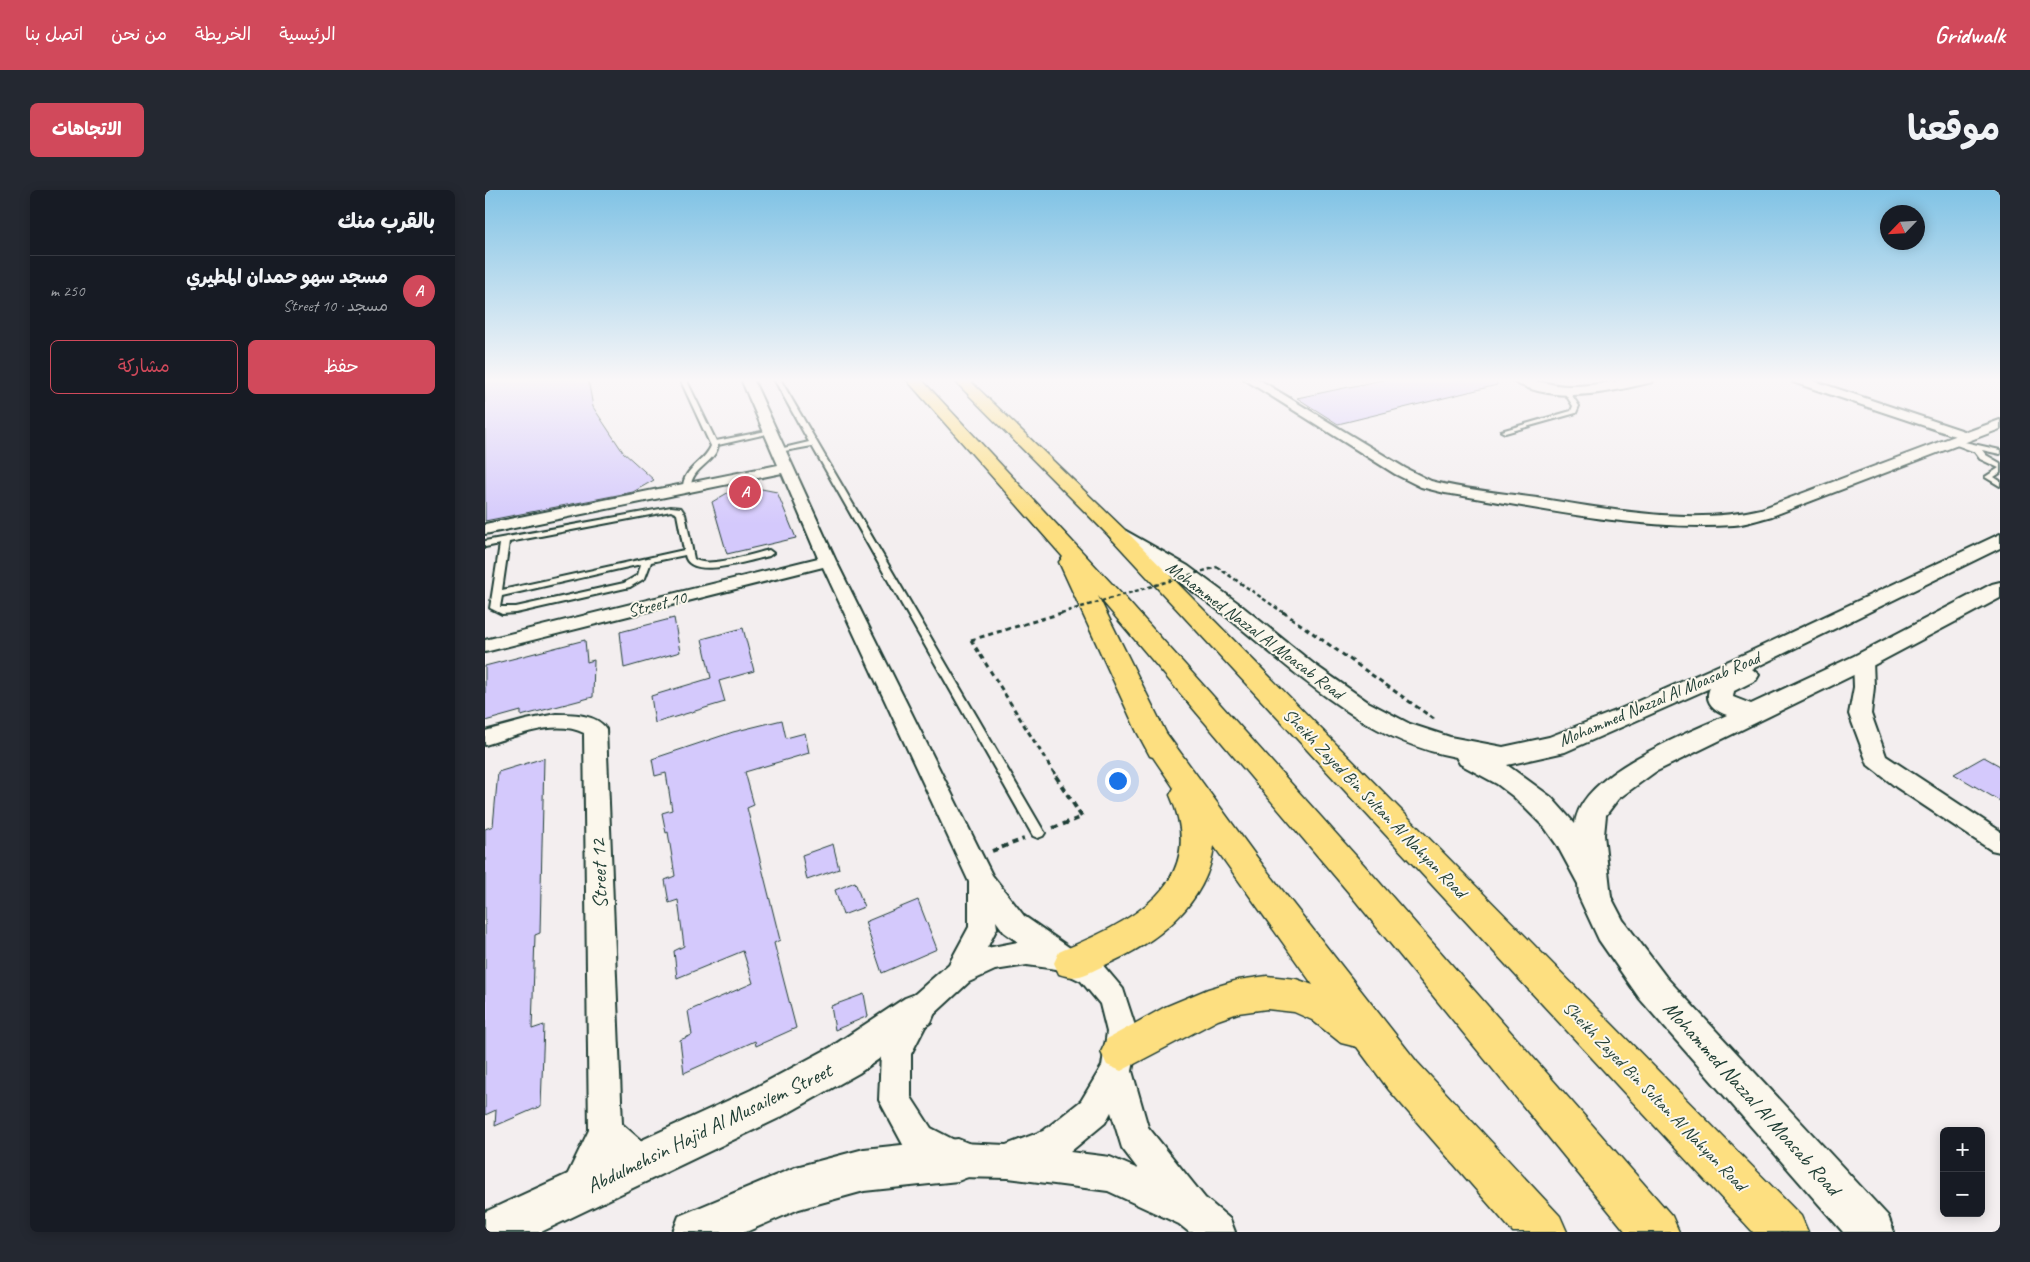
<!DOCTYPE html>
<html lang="ar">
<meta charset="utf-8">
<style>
:root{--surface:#171b24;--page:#242831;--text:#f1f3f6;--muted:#9ea1a6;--line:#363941;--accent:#d1495b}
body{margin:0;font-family:Caveat,"Playpen Sans Arabic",sans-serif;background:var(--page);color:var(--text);direction:rtl}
.controls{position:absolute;right:15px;bottom:15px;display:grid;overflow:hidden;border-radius:8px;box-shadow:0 2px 12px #0003}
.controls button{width:45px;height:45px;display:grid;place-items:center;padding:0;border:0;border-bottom:1px solid var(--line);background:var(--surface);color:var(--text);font:25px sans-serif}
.compass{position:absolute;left:1395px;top:15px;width:45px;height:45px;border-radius:50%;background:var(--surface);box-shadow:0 2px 12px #0003;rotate:245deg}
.you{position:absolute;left:632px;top:590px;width:18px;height:18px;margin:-12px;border:4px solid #fff;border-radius:50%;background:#1a73e8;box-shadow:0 0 0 8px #1a73e833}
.badge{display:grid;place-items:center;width:32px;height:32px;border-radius:50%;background:var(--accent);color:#fff;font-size:16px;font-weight:700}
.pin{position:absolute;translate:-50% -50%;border:2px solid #fff;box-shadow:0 1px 5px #0006}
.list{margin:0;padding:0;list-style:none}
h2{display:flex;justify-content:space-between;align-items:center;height:65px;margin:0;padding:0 20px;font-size:21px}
h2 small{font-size:16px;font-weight:400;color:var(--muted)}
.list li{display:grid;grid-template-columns:32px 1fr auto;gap:15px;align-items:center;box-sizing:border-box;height:70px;padding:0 20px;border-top:1px solid var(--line)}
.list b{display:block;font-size:19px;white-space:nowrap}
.list p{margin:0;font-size:16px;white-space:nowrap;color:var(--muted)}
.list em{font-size:16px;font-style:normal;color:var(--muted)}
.actions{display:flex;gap:10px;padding:15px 20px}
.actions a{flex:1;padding:11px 0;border:1px solid var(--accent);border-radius:8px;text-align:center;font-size:18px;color:var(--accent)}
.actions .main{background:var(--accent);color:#fff}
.map{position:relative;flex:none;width:1515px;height:1042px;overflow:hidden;direction:ltr;border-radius:8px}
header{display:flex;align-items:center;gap:30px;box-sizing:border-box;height:70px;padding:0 25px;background:var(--accent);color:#fff}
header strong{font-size:24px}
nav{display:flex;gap:28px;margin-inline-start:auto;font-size:18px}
.intro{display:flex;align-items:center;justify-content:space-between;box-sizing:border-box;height:120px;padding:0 30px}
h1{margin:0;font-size:35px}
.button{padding:12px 22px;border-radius:8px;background:var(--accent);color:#fff;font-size:18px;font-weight:700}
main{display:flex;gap:30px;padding:0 30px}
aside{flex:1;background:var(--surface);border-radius:8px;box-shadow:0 2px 12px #0003}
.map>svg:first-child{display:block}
</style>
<header>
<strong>Gridwalk</strong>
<nav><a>الرئيسية</a><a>الخريطة</a><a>من نحن</a><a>اتصل بنا</a></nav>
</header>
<div class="intro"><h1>موقعنا</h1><a class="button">الاتجاهات</a></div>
<main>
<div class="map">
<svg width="1515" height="1042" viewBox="0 0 1515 1042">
<rect width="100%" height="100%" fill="#f3eeef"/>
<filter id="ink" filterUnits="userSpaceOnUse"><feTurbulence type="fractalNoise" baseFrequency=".02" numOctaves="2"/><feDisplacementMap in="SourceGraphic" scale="10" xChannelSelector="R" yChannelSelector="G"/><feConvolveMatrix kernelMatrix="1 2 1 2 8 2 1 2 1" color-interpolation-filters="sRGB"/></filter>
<g filter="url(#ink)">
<g fill="#d4c9fc" stroke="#1f3d34">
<path d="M0,189H103L108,217L138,262L169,290L148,302L0,331Z"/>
<path d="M902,189H1011L1012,195L853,234L812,208Z"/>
<path d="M256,295L292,302L311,348L242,364L227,312Z"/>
<path d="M189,428L195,462L139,478L135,442Z"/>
<path d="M258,438L269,481L234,491L240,512L170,533L166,506L226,488L217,449Z"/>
<path d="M100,450L102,472L109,470L108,507L36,526V521L0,531V476Z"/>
<path d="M297,530L301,548L320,543L324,563L260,582L269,615L262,618L295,750L289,753L311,838L271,856L270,851L199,883L195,850L207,845L203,821L268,793L258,761L192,788L189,761L199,756L193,710L184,713L180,690L190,686L183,642L181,643L177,623L187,620L181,583L170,586L167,569L248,542Z"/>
<path d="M1499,567L1515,576V611L1469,584Z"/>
<path d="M59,568L55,743L50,745L47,839L59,835L56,916L10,936L11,920L0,925V639L8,636L13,582Z"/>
<path d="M348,654L354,679L322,690L317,665Z"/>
<path d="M370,692L379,717L358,725L350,700Z"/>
<path d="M433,710L452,759L397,783L380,732Z"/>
<path d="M379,804L383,826L350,840L346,816Z"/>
</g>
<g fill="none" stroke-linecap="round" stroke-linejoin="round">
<defs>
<g id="service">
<path d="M195,189H201L231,251L286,240L290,242L233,255C231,273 205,278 206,298L202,300L198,298C198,278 219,273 226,256Z"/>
<path d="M289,189H295L558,640L560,643L558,646L553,648L548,646L327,256L294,262L290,260L324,252Z"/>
<path d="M1080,201H1084L1094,216L1091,223L1020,243L1016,241L1086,221L1088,216L1079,202Z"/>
<path d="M1466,249L1515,260V264L1497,260L1501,265L1515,273V283L1509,287L1515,291V296L1500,287L1514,278L1495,269L1490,262L1466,253Z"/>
<path d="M186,317L196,318L200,324L209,369C222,379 268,364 284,360L288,363L284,366C266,370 204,391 200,365L166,372L160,388L145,397L31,423L17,424L5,418L15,354L0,357V351ZM186,321L192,324L199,360L17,400L24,352ZM156,374L153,385L139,393L31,417H15L17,406Z"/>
</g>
<g id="minor">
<path d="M256,189H268L351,371L507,685L539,726L585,758L616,773L638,799L652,842L651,862L647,881L663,937L720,1008L745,1029L750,1042H704L694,1034L623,1001L523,988L473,987L422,962L394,910L396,863L422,811L464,774L484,737V692L338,377L0,462V450L333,368L297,283L0,344V334L293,275ZM511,731L519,742L533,752L502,758L512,738ZM542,775L571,779L596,791L615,814L622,842L617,876L596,911L558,941L521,955L475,953L446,938L426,907V864L444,829L484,792L510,780ZM626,922L637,958L653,979L625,967L585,962L620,933Z"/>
<path d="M759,189H773L920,278L946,291C981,300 1017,303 1052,308C1123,319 1206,336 1276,319L1470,246L1308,192L1306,189H1323L1482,242L1515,230V239L1287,326C1275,329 1261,334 1249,335C1153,341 1055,318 960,303L936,297L910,284Z"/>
<path d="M1378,465L1385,467L1388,471L1389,497L1386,524L1401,566L1515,641V662L1506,660L1411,597L1383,575L1364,524L1369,497L1368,471L1371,467Z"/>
<path d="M71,524C87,524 112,524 121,539L137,934L168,961L173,973L168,985L156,990L144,985L126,968L105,1010L93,1015L81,1010L76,998L104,940L99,543C70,528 29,547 0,555V541L41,530Z"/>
</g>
<g id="tertiary">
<path d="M1026,189C1046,187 1064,196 1084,196C1113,197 1141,186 1169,189L1167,192C1126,202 1084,212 1043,198C1037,195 1029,194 1026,189Z"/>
<path d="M634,339L641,341L703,376L753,413L830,475L883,512L925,534L965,547L1018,557L1064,547L1133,520L1264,462L1515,344V358L1267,479L1274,485L1271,490L1249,501L1248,507L1266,514L1369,466L1507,394L1515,392V408L1387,476L1170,582L1133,609L1121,625L1119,645L1126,707L1138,730L1181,787L1403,1026L1409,1042H1358L1155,809L1114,750L1094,707L1093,694L1072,655L1060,638L1029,607L1012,594L975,574L971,567C877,550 809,480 737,423C702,395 665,372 627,349L624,345L627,341ZM1225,498C1218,512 1230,521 1242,525C1200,545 1095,583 1090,634L1066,607L1022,575L1080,562Z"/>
<path d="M433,803L446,808L451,820L446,832L374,883L294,928L56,1042H0V1022L266,900L346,857L420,808Z"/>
<path d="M473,949L488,955L494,970L488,985L473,991L379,1001L314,1019L261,1042H188L194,1026L311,977L379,959Z"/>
</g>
<g id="motorway">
<path d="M421,189H436L641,409L888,685L1187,1026L1194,1042H1141L864,703L613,406L681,543L779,677L932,872L1075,1026L1082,1042H1028L904,900L872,857L856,853L827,830L809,822L782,819L753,823L733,830L636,881L622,875L616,862L622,849L680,817L723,799L753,790L782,786L811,789L828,795L729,656C722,715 670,754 620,775C603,783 593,791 574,784L569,773L574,762C642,733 726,696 685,605L689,598L668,567L665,566L652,542L574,372L578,367Z"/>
<path d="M468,189H483L641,341L1316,1026L1323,1042H1268L627,349Z"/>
</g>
</defs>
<use href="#service" stroke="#1f3d34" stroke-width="4"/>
<use href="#minor" stroke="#1f3d34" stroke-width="4"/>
<use href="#tertiary" stroke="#1f3d34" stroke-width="4"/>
<use href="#motorway" stroke="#1f3d34" stroke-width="3"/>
<path stroke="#1f3d34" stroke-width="2.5" stroke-dasharray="4 3" stroke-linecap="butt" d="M732,377L799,423"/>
<g stroke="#1f3d34" stroke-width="3" stroke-dasharray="5 4" stroke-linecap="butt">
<path d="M798,422L949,529"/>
<path d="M486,450L571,586"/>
</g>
<g stroke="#1f3d34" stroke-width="4" stroke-dasharray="6 4.5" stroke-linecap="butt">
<path d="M568,638L597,627L570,585"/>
<path d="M507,661L539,649"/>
</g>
<use href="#service" fill="#fbf7ec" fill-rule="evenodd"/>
<use href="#minor" fill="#fbf7ec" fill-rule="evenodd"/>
<use href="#tertiary" fill="#fbf7ec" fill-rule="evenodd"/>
<use href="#motorway" fill="#fddf80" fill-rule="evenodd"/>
<path stroke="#1f3d34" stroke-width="2.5" stroke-dasharray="4 3" stroke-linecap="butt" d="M576,423L732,377"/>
<path stroke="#1f3d34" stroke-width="3" stroke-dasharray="5 4" stroke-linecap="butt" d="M486,450L580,422"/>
</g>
</g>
<linearGradient id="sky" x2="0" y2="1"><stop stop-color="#81c3e5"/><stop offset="0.57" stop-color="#faf7f8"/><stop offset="1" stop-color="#faf7f8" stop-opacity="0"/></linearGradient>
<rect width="1515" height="334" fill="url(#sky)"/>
<g text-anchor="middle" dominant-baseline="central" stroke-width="4" stroke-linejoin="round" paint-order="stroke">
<g font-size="18" fill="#1f3d34" stroke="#fbf7ec">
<text transform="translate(172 414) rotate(-14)">Street 10</text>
<text transform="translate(770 440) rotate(37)">Mohammed Nazzal Al Moasab Road</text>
<text transform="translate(1174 509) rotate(-23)">Mohammed Nazzal Al Moasab Road</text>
<text transform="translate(890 613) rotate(46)">Sheikh Zayed Bin Sultan Al Nahyan Road</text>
<text transform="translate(1170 906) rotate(46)">Sheikh Zayed Bin Sultan Al Nahyan Road</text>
</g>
<g font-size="21" fill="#1f3d34" stroke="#fbf7ec">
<text transform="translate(114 684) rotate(-92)">Street 12</text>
<text transform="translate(1267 908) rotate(48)">Mohammed Nazzal Al Moasab Road</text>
<text transform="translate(224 938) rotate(-26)">Abdulmehsin Hajid Al Musailem Street</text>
</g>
</g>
</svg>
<div class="controls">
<button>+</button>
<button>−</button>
</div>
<svg class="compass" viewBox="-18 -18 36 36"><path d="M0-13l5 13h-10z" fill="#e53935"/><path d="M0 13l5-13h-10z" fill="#9ea1a6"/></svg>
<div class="you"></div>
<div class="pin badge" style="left:260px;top:302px">A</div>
</div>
<aside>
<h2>بالقرب منك<small></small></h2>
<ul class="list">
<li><span class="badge">A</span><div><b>مسجد سهو حمدان المطيري</b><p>مسجد · Street 10</p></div><em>250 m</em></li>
</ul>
<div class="actions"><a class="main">حفظ</a><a>مشاركة</a></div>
</aside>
</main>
